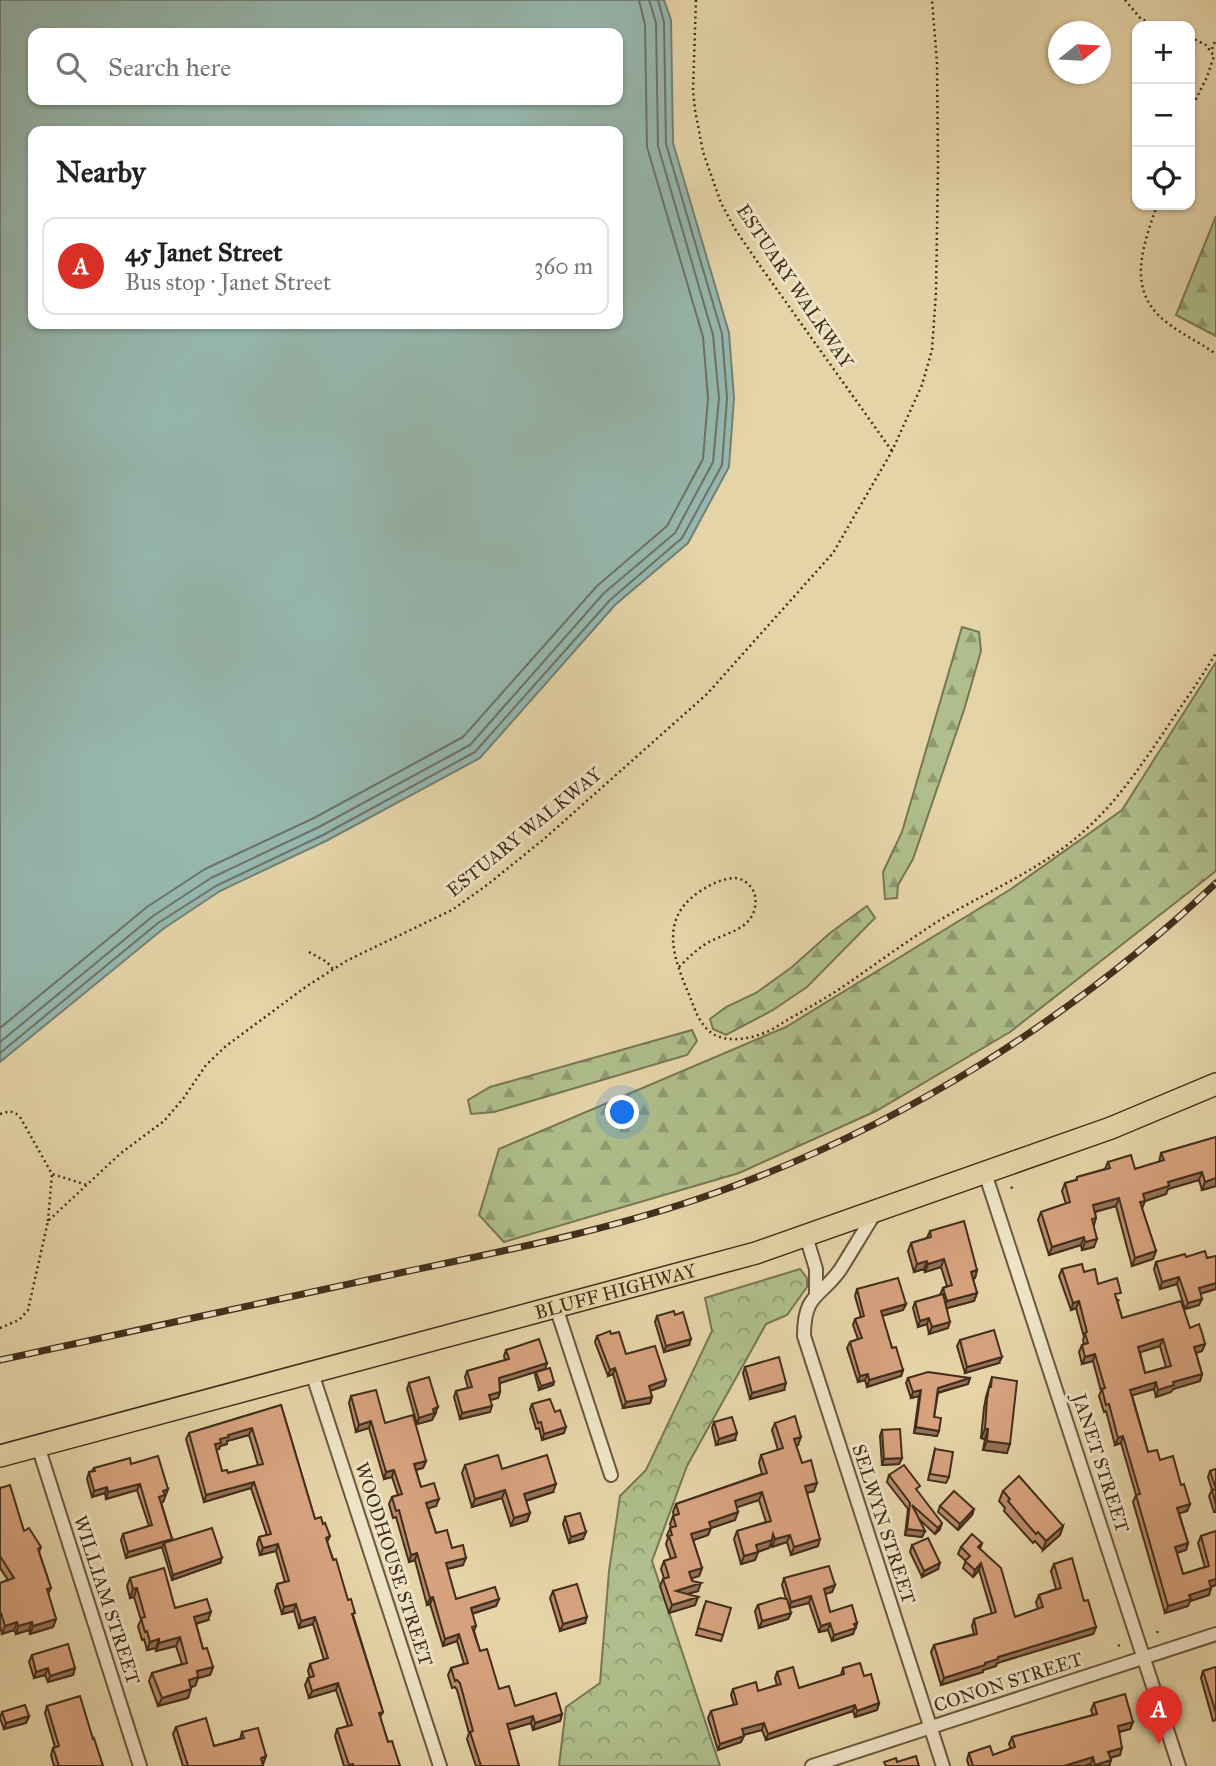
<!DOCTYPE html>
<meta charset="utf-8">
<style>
:root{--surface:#fff;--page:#f6f6f6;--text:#222;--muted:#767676;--line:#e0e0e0;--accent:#d93025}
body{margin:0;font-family:"IM FELL Great Primer",serif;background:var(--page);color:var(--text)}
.controls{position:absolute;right:21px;top:21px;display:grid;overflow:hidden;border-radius:14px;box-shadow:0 2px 5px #0004}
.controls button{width:63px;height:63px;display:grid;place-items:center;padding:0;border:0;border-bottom:2px solid var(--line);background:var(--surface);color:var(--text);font:35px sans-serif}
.compass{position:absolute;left:1048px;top:21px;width:63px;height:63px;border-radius:50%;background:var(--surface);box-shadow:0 2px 5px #0004;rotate:72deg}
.you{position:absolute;left:623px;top:1113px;width:24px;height:24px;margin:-18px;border:5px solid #fff;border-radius:50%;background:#1a73e8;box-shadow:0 0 0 10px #1a73e833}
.badge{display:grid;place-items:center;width:46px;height:46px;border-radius:50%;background:var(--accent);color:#fff;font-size:23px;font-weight:700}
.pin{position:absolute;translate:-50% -58px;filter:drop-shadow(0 2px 4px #0008)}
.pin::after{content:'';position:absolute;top:37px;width:24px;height:21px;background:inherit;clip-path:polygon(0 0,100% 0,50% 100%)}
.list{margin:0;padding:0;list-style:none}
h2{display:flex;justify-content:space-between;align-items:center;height:91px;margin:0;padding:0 28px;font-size:30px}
h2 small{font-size:23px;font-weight:400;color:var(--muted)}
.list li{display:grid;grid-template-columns:46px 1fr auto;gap:21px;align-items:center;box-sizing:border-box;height:98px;margin:0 14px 14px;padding:0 14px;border:2px solid var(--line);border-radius:14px}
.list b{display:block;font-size:26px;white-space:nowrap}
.list p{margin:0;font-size:23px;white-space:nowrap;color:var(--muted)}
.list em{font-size:23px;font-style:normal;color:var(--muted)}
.icon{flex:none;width:38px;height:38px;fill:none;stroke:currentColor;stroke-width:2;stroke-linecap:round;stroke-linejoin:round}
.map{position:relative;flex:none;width:1216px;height:1766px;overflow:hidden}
.search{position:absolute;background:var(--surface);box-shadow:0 2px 5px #0004;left:28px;top:28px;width:595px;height:77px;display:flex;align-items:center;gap:18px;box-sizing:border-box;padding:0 24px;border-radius:14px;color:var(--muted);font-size:26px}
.panel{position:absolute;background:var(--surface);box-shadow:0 2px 5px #0004;left:28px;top:126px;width:595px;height:203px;border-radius:14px}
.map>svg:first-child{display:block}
</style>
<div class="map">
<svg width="1216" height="1766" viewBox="0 0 1216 1766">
<defs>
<pattern id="forest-firs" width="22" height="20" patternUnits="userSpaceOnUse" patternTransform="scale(1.75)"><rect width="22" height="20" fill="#afbe8c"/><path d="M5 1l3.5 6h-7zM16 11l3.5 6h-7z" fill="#909b72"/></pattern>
<pattern id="park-crowns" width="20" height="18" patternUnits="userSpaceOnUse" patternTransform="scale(1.75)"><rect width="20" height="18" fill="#afbe8c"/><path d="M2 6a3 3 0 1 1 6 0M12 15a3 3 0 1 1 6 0" fill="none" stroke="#909b72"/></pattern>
</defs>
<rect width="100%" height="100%" fill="#e5d4a8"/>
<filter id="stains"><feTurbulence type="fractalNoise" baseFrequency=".00286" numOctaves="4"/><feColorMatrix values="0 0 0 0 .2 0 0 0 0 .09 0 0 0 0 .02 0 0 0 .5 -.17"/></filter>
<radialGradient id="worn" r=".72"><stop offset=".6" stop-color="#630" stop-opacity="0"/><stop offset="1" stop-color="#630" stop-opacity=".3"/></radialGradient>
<g fill="url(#forest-firs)" stroke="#787654" stroke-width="2">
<path d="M1216,216V336L1176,315Z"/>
<path d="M962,627L979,632L981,651L964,710L913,859L898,885L897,898L885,899L883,872L902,832Z"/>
<path d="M1216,662V871L1010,1032L876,1111L739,1173L504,1242L479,1215L499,1149L786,1027L1011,889L1122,810Z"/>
<path d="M867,906L875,918L807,987L773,1010L726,1035L713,1029L710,1019L726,1007L756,993L792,967L830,933Z"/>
<path d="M692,1030L697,1041L687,1055L494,1112L471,1114L468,1100L490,1087Z"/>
</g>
<path fill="url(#park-crowns)" stroke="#787654" stroke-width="2" d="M800,1269L807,1278V1287L787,1315L766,1324L687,1466L652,1561L720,1766H559L566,1707L600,1683L609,1571L620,1496L646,1470L712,1331L705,1298Z"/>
<path fill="#96b7ae" stroke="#748074" stroke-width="2" fill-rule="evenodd" d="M0,0H664L671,20L673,143L729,333L734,398L729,467L688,543L615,605L480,758L326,841L220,891L163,929L0,1062ZM33,33H618V100H33ZM33,131H618V324H33Z"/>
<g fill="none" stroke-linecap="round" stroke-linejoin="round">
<g stroke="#6c7265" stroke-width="2">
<path d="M0,1028L147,907L205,869L314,818L463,737L597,586L667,526L703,459L708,398L703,337L647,147L645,25L639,0"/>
<path d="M0,1042L153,916L211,878L319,827L470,745L604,593L675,533L713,462L719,398L713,335L658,146L656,23L649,0"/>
<path d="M0,1053L158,923L216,886L323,835L475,752L610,600L682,538L722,465L727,398L722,334L666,144L664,22L658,0"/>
</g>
<defs>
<g id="minor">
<path d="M985,1173L1179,1766"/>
<path d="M875,1213C863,1232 852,1251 840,1270C820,1298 804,1293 804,1336L943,1766"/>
<path d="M806,1236L816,1269V1294"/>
<path d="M556,1307L611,1475"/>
<path d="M312,1373L440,1766"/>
<path d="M38,1446L140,1766"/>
<path d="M812,1766L1216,1634"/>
</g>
<g id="trunk">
<path id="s1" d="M0,1456L756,1253L1111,1128L1216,1084"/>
</g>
</defs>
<use href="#minor" stroke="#6b583f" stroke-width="16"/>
<use href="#trunk" stroke="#422e1c" stroke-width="24"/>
<g stroke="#422e1c" stroke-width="2.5" stroke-dasharray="2 3.5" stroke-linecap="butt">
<path d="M696,0L693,90L695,110L703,152L721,203L735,229L763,270L892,451"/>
<path d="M1125,0L1141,19L1159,26"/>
<path d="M1190,37L1206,45L1214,56L1207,77L1190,111"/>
<path d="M1212,49L1216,39"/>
<path d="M1157,205C1144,244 1125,289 1165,321C1181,334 1199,342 1216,354"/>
<path d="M309,952L327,962L333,969"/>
<path d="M679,967C688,958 696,950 707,943C725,933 751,930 755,907C757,897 754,889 747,883C741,878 735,877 727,879C717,881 708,886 699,892C658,920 674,959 690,997C695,1010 701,1028 715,1035C733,1044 760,1037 776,1027C798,1013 822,1001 844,986C876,964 907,941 940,920C988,891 1042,869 1084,831C1116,803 1140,767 1164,732C1181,706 1200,680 1216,653"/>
<path d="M0,1114C9,1111 13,1110 20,1117L52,1174L87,1185"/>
<path d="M1011,1187L1014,1190"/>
<path d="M48,1221L52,1174"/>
<path d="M0,1328L19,1320L28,1310L48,1221L121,1153L164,1121L183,1099L206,1065L226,1046L307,986L348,960L452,910L487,885L544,839L707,694L833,553L892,451L922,385L932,350L936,292L938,167L937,63L932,0"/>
<path d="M1157,1633L1158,1630"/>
<path d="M1118,1645L1120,1646"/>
</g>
<use href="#minor" stroke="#eee3c6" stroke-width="12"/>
<use href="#trunk" stroke="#e5d4a8" stroke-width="21"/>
<defs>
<path id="rail" d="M0,1360C135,1331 269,1301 404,1272C509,1250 614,1229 715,1193C902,1126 1072,1019 1216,883"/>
</defs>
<use href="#rail" stroke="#422e1c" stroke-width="7"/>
<use href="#rail" stroke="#eee3c6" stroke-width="4.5" stroke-dasharray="13" stroke-linecap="butt"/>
</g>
<g fill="#b98b6c" stroke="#422e1c" stroke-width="2" fill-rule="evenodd">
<path d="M1216,1137V1186L1202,1190L1199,1180L1168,1189L1166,1194L1145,1201L1142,1208L1156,1251L1153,1259L1132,1266L1116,1206L1095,1212L1096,1218L1094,1225V1247L1082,1250L1081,1245L1049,1255L1038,1220L1041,1212L1066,1204L1062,1191L1065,1183L1076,1180L1077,1177L1105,1169L1108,1162L1135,1169L1159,1162L1161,1153Z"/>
<path d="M930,1231L977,1270L975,1278L973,1279L977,1293L974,1301L947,1308L948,1328L929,1334L927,1324L918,1327L913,1308L915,1302L940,1295L943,1288L947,1286L941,1267L925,1272L924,1269L914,1272L908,1251L911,1243L927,1238Z"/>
<path d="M1216,1256V1289L1200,1294L1199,1305L1185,1309L1177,1284L1160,1289L1154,1269L1156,1262L1186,1257L1207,1258Z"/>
<path d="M1062,1269L1084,1272L1118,1300H1117L1122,1318L1190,1328L1205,1344L1202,1351L1196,1353L1202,1374L1200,1381L1173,1389L1171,1392L1156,1397L1154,1389L1132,1395L1148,1452L1160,1460L1181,1485L1190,1504L1187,1511L1179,1513L1188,1543L1186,1550L1177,1553L1183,1574L1205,1567L1198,1543L1201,1536L1216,1531V1585L1211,1587L1209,1595L1190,1601L1188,1606L1165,1613L1133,1502L1136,1495L1121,1443L1115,1445L1106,1411L1104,1412L1099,1396L1101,1391L1093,1361L1082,1364L1079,1352L1082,1345L1084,1344L1083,1340L1084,1337L1076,1308L1071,1310L1059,1276ZM1160,1346L1166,1367L1145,1373L1140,1352Z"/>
<path d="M857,1289L906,1304L903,1310L882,1316L892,1348L903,1370L901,1376L867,1387L865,1380L858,1382L847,1348L850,1342L858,1339L853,1325L855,1319L861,1317L855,1296Z"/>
<path d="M657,1316L689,1345L664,1352L655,1322Z"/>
<path d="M611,1334L626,1354L666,1380L664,1386L650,1391L652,1397L650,1403L623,1408L613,1374L608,1376L595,1342L597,1336Z"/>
<path d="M960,1340L999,1363L965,1373L957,1346Z"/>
<path d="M506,1350L547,1363L545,1369L500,1383V1392L498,1398L490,1400V1412L460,1419L454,1397L456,1391L468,1388L465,1377L467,1371L505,1360L504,1356Z"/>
<path d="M745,1367L784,1390L750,1399L743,1373Z"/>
<path d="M536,1372L553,1385L539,1390L535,1375Z"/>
<path d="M992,1377L1007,1453L983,1450L985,1439L981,1438L984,1408L986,1397Z"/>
<path d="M908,1378H970L968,1384L938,1393L934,1417L937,1436L914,1433L919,1396L911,1398L906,1383Z"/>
<path d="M409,1383L436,1413L432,1420L417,1424L407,1389Z"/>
<path d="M351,1396L385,1423L426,1461L423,1468L416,1470L421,1487L436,1506L428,1508L436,1533L452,1548L463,1565L447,1569L456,1599H499L496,1606L472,1614L476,1626L474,1631L480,1651L499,1689L515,1706L562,1714L560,1721L533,1730L531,1723L508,1730L519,1766H476L467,1739L469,1733L457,1690L455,1687L452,1688L448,1675L451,1668L464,1664L457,1641L443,1646L430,1604L427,1605L415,1560L409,1562L396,1517L393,1518L389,1504L392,1497L398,1495L392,1477L384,1479L369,1428L356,1432L349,1403Z"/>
<path d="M532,1404L555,1412L564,1433L542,1440L539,1428L536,1429L530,1409Z"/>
<path d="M281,1405L315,1519L323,1524L330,1536L327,1542L354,1618L383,1712L380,1717L388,1742L400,1766H344L335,1736L337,1729L348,1726L336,1690L309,1698L305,1685L308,1678H310L308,1671L310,1664L324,1660L313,1624L299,1628L294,1611L282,1614L275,1591L277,1584L285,1582L276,1551L260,1555L257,1544L259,1537L267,1535L251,1488L204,1502L186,1439L189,1433ZM249,1435L258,1465L228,1473L222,1471L216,1450L219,1449L220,1446L227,1444V1441Z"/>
<path d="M714,1422L735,1440L716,1445L712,1428Z"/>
<path d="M775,1423L798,1445L796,1446L802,1463L814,1491L807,1493L818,1546L791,1555L787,1542L772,1547L771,1543L769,1548L758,1552L755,1560L741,1564L734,1539L737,1531L766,1522L759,1500L737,1507L735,1520L711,1528L708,1535L693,1540L702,1568L699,1576L691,1578L698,1591L687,1594L698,1597L695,1605L669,1613L660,1586L663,1579L664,1578L661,1569L664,1561L671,1559L666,1544L668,1538L667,1535L671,1527L670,1524L673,1516H674L673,1512L676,1504L762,1474L759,1463L761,1455L778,1450L772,1430Z"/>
<path d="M882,1430L902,1458L899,1464L882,1465L880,1436Z"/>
<path d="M935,1449L949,1477L946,1483L928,1480Z"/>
<path d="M131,1464L168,1489L163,1502H161L172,1539L171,1541L220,1563L172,1580L162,1547L126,1558L121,1540L123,1534L149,1526L137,1490L106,1499L105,1493L92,1497L87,1479L89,1472L92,1471L94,1468Z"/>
<path d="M465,1465L502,1469L553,1492L526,1501L530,1513L527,1521L511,1526L502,1498L472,1507L462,1473Z"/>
<path d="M1216,1469V1512H1214L1209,1496L1212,1490L1208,1477L1210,1471Z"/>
<path d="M889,1475L918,1492L940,1529L935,1534L919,1519L925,1531L922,1537L905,1535L908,1509L887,1482Z"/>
<path d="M0,1488L24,1531L41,1547L39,1552L51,1588L48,1594L56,1619L53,1627L30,1634L29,1630L16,1634L14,1630L2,1634L0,1626V1583L8,1580L0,1568Z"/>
<path d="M1003,1491L1063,1526L1060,1535L1043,1550L1035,1541L1033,1543L1004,1511L1005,1508L999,1501Z"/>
<path d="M940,1506L974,1509L972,1515L958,1530L938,1512Z"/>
<path d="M565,1517L583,1539L569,1543L563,1524Z"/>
<path d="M982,1543L980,1549L1015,1617L1038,1609L1036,1602L1039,1595L1056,1589L1051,1571L1054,1564L1084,1601L1096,1627L1093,1634L997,1663L996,1666L983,1670V1672L941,1685L931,1652L934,1645L974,1634L972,1626L974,1619L992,1614L979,1570L973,1577L963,1568L966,1561L958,1554L961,1547Z"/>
<path d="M912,1545L938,1569L922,1577L910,1552Z"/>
<path d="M130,1578L175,1608L208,1620L196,1624L203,1649L213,1667L210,1675L198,1678L195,1686L191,1687L188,1698L158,1706L149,1681L152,1673L182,1664L176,1646L156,1651V1648L147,1650L144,1639L142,1640L138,1626L141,1620L134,1597L130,1598L127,1586Z"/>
<path d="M784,1578L835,1585L832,1592L825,1594L830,1612L857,1623L853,1634L832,1641L828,1630L819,1632L809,1603L789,1608L791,1613L788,1619L759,1628L755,1611L758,1605L786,1599L782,1585Z"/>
<path d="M553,1591L585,1623L560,1631L550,1598Z"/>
<path d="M704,1607L723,1635L721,1641L696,1635Z"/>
<path d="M32,1655L75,1668L73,1675L48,1682L45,1675L34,1678L29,1662Z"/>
<path d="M1216,1667V1720L1213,1721L1201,1678L1203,1671Z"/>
<path d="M843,1668L864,1676L879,1703L877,1710L855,1717L853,1711L766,1740L762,1730L743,1735L741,1742L718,1750L708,1718L711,1711L734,1705L731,1695L733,1689L758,1691L777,1685L775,1678L777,1672L799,1688L841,1675Z"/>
<path d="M1094,1703L1133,1722L1130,1729L1119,1732L1120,1755L1110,1758L1111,1760L1109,1766H1091V1764L1084,1766H969L967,1760L969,1753L993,1755L1011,1749L1009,1744L1012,1737L1093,1715L1091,1710Z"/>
<path d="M47,1706L93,1739L103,1766H54L51,1755L53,1748L55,1747L45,1713Z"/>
<path d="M2,1712L29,1716L26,1723L4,1729L0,1718Z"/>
<path d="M176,1727L214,1746L240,1739L242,1732L266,1756L263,1764V1766H183L173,1734Z"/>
</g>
<g fill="#967158" stroke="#422e1c" stroke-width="2">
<path d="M1202,1172L1199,1180L1168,1189L1166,1194L1145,1201L1142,1208L1138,1210L1143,1194L1168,1182Z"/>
<path d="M1216,1178V1186L1202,1190L1205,1182Z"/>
<path d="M1119,1198L1116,1206L1090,1213L1093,1205Z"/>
<path d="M1084,1237L1081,1245L1049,1255L1052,1247Z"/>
<path d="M1097,1239L1094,1247L1082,1250L1085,1242Z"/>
<path d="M1156,1251L1153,1259L1132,1266L1135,1258Z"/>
<path d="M944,1259L941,1267L925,1272L928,1264Z"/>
<path d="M927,1261L924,1269L914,1272L917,1264Z"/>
<path d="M977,1270L975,1278L968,1280L971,1272Z"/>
<path d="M1179,1277L1177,1284L1160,1289L1162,1282Z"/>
<path d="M1216,1283V1289L1196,1295L1199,1288Z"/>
<path d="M977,1293L974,1301L944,1309L947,1301Z"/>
<path d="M1202,1299L1199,1305L1185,1309L1188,1303Z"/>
<path d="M1079,1301L1076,1308L1071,1310L1073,1303Z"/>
<path d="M906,1304L903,1310L878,1317L881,1311Z"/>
<path d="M929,1318L927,1324L918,1327L920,1321Z"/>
<path d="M950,1322L948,1328L929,1334L932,1327Z"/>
<path d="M691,1339L689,1345L664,1352L666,1346Z"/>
<path d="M1163,1339L1160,1346L1135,1354L1138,1347Z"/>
<path d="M1205,1344L1202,1351L1192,1354L1194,1347Z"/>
<path d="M1095,1354L1093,1361L1082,1364L1085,1357Z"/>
<path d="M1002,1357L999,1363L965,1373L967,1367Z"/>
<path d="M547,1363L545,1369L497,1384L499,1378Z"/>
<path d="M615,1368L613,1374L608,1376L610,1370Z"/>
<path d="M903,1370L901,1376L867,1387L869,1380Z"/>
<path d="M868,1374L865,1380L858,1382L860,1376Z"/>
<path d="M1202,1374L1200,1381L1173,1389L1171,1392L1156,1397L1158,1390L1173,1382Z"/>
<path d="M970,1378L968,1384L936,1393L938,1388Z"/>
<path d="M666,1380L664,1386L647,1392L649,1386Z"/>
<path d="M554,1382L553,1385L539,1390L541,1386Z"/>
<path d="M1156,1382L1154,1389L1127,1397L1130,1390Z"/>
<path d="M786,1383L784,1390L750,1399L752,1393Z"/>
<path d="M921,1390L919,1396L911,1398L913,1392Z"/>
<path d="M500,1392L498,1398L487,1401L489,1395Z"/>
<path d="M652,1397L650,1403L623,1408L626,1402Z"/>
<path d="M492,1406L490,1412L460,1419L462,1413Z"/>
<path d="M438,1407L432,1420L417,1424L419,1418L433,1409Z"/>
<path d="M371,1421L369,1428L356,1432L359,1425Z"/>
<path d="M566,1427L564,1433L542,1440L544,1434Z"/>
<path d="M916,1427L939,1431L937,1436L914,1433Z"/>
<path d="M252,1428L249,1435L227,1441V1444L220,1446L219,1449L212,1451L215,1444L220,1439L228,1435Z"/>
<path d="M985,1429H988L985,1439L981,1438Z"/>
<path d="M737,1433L735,1440L716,1445L719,1439Z"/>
<path d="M1123,1436L1121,1443L1115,1445L1118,1438Z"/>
<path d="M801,1437L798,1445L791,1447L794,1439Z"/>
<path d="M987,1441L1010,1444L1007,1453L983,1450Z"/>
<path d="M902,1458L899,1464L882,1465L884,1459Z"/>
<path d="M426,1461L423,1468L411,1471L414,1464Z"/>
<path d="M394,1470L392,1477L384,1479L386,1472Z"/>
<path d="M254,1482L251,1488L204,1502L206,1495Z"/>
<path d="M817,1483L814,1491L802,1494L805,1486Z"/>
<path d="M140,1484L137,1490L106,1499L108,1492Z"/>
<path d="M556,1484L553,1492L521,1502L524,1494Z"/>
<path d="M107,1487L105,1493L92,1497L94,1491Z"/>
<path d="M168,1489L163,1502L157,1503L159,1497L163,1491Z"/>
<path d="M505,1490L502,1498L472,1507L475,1499Z"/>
<path d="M762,1492L759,1500L732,1509L735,1501Z"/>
<path d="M439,1499L436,1506L424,1510L426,1503Z"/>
<path d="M1190,1504L1187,1511L1175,1515L1177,1508Z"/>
<path d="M974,1509L972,1515L958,1530L960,1524Z"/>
<path d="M738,1512L735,1520L711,1528L708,1535L688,1542L691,1534L709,1522Z"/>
<path d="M530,1513L527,1521L511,1526L514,1518Z"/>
<path d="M942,1523L940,1529L935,1534L938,1528Z"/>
<path d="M1063,1526L1060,1535L1043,1550L1046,1541Z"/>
<path d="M907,1529L925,1531L922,1537L905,1535Z"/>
<path d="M586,1532L583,1539L569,1543L571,1537Z"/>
<path d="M790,1535L787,1542L772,1547L775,1539Z"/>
<path d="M172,1539L169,1545L164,1543L162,1547L126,1558L128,1552Z"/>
<path d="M820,1539L818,1546L791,1555L794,1547Z"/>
<path d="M772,1540L769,1548L753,1553L756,1545Z"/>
<path d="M1188,1543L1186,1550L1172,1554L1175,1547Z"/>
<path d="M278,1544L276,1551L260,1555L263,1548Z"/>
<path d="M758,1552L755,1560L741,1564L744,1556Z"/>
<path d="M417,1553L415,1560L409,1562L411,1555Z"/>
<path d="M222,1558L220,1563L172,1580L173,1575Z"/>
<path d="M466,1558L463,1565L443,1570L446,1563Z"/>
<path d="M940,1563L938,1569L922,1577L924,1571Z"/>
<path d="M981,1563L979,1570L973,1577L975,1570Z"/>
<path d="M702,1568L699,1576L687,1580L689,1572Z"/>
<path d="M1216,1579V1585L1206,1588L1209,1581Z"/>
<path d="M701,1583L698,1591L673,1598L676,1591Z"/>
<path d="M835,1585L832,1592L822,1595L824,1589Z"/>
<path d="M137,1588L134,1597L130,1598L133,1589Z"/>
<path d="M1211,1588L1209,1595L1190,1601L1188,1606L1165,1613L1168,1606L1189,1595Z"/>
<path d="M811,1596L809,1603L789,1608L791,1602Z"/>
<path d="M433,1597L430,1604L427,1605L430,1598Z"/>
<path d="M698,1597L695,1605L669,1613L672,1605Z"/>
<path d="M499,1599L496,1606L468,1615L471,1608Z"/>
<path d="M296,1604L294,1611L282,1614L284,1607Z"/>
<path d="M211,1612L208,1620L191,1625L194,1617Z"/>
<path d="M791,1613L788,1619L759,1628L762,1621Z"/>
<path d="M315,1617L313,1624L299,1628L301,1621Z"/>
<path d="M587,1617L585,1623L560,1631L563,1624Z"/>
<path d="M56,1619L53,1627L30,1634L33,1626Z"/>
<path d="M17,1622L14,1630L2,1634L5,1626Z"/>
<path d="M32,1622L29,1630L16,1634L18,1626Z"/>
<path d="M830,1623L828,1630L819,1632L821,1626Z"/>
<path d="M857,1623L853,1634L832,1641L834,1635Z"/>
<path d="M1096,1627L1093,1634L997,1663L996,1666L983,1670V1672L941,1685L944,1678L985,1663L998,1657Z"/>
<path d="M459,1634L457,1641L443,1646L445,1639Z"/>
<path d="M180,1637L176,1646L156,1651L159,1643Z"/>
<path d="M159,1639L156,1648L147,1650L150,1642Z"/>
<path d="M213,1667L210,1675L198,1678L195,1686L185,1688L189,1680L197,1671Z"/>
<path d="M48,1668L45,1675L34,1678L36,1672Z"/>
<path d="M75,1668L73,1675L48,1682L50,1676Z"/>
<path d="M338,1683L336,1690L309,1698L312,1691Z"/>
<path d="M191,1689L188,1698L158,1706L162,1698Z"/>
<path d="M879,1703L877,1710L855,1717L857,1711Z"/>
<path d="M855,1705L853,1711L766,1740L768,1734Z"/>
<path d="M562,1714L560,1721L533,1730L535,1723Z"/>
<path d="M29,1716L26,1723L4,1729L6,1723Z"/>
<path d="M533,1716L531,1723L504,1731L507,1724Z"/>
<path d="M1133,1722L1130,1729L1115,1733L1118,1726Z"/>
<path d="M764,1723L762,1730L739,1736L742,1729Z"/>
<path d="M744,1736L741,1742L718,1750L720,1744Z"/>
<path d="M1122,1748L1120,1755L1106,1759L1108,1752Z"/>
<path d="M266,1756L263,1764L258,1766L261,1758Z"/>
<path d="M1093,1757L1091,1764L1084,1766H1063Z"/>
<path d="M1111,1760L1109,1766H1095V1765Z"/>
</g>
<g fill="#d7a27e" stroke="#422e1c" stroke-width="2" fill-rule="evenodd">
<path d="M1216,1137V1178L1205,1182L1202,1172L1168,1182L1169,1186L1143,1194L1145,1201L1140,1202L1156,1251L1135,1258L1119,1198L1093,1205L1096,1218L1092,1219L1097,1239L1085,1242L1084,1237L1052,1247L1041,1212L1070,1202L1065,1183L1077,1180V1177L1110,1168L1108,1162L1131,1155L1135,1169L1164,1160L1161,1153Z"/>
<path d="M964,1221L977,1270L971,1272L977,1293L947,1301L943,1288L952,1285L944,1259L928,1264L927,1261L917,1264L911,1243L931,1237L930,1231Z"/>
<path d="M1205,1251L1207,1258L1216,1256V1283L1199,1288L1202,1299L1188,1303L1179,1277L1162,1282L1156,1262L1185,1254L1186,1257Z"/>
<path d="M1082,1264L1084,1272L1095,1269L1098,1284L1117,1278L1121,1293L1115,1294L1122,1318L1181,1301L1190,1328L1199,1324L1203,1336L1205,1344L1194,1347L1202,1374L1173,1382L1174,1385L1158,1390L1156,1382L1130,1390L1148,1452L1157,1450L1160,1460L1173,1456L1181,1485L1184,1484L1190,1504L1177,1508L1188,1543L1175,1547L1183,1574L1209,1566L1201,1536L1216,1531V1579L1209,1581L1211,1588L1189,1595L1191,1599L1168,1606L1136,1495L1140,1494L1123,1436L1118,1438L1109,1404L1106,1405L1102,1389L1105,1388L1095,1354L1085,1357L1082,1345L1088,1343L1085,1333L1087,1332L1079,1301L1073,1303L1062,1269ZM1163,1339L1171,1366L1145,1373L1138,1347Z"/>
<path d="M898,1278L906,1304L881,1311L892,1348L896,1347L903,1370L869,1380L868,1374L860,1376L850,1342L862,1338L855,1319L864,1316L857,1289Z"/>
<path d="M943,1294L950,1322L932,1327L929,1318L920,1321L915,1302Z"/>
<path d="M674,1311L675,1315L683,1312L691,1339L666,1346L657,1316Z"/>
<path d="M994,1330L1002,1357L967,1367L960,1340Z"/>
<path d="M610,1331L611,1334L619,1332L626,1354L655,1346L666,1380L649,1386L652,1397L626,1402L615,1368L610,1370L597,1336Z"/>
<path d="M539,1339L547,1363L499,1378L500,1392L489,1395L492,1406L462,1413L456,1391L472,1387L467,1371L509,1359L506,1350Z"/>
<path d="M779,1357L786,1383L752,1393L745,1367Z"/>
<path d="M550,1368L554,1382L541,1386L536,1372Z"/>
<path d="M928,1372L970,1378L938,1388L934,1417L941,1418L939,1431L916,1427L921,1390L913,1392L908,1378Z"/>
<path d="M429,1377L438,1407L433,1409L434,1413L419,1418L409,1383Z"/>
<path d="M992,1377L1017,1381L1010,1444L987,1441L988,1429H985L987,1399L989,1387H991Z"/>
<path d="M376,1390L385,1423L413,1415L426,1461L414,1464L421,1487L434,1483L439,1499L426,1503L436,1533L447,1530L452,1548L463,1545L466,1558L446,1563L456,1599L495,1587L499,1599L471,1608L476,1626L472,1627L480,1651L487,1649L499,1689L509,1686L515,1706L556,1693L562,1714L535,1723L533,1716L507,1724L519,1766H481L470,1732L473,1731L460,1683L457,1680L455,1681L451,1668L468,1663L459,1634L445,1639L433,1597L430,1598L417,1553L411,1555L399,1510L396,1511L392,1497L402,1494L394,1470L386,1472L371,1421L359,1425L351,1396Z"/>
<path d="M550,1399L555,1412L560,1410L566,1427L544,1434L541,1422L538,1423L532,1404Z"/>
<path d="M281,1405L315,1519L321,1517L323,1524L325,1523L330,1536L326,1538L333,1560L336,1559L348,1600L351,1599L355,1613L352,1614L383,1712L379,1713L388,1742L392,1741L400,1766H353V1764L349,1765L337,1729L352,1725L338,1683L312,1691L308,1678L314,1676L310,1664L328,1658L315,1617L301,1621L296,1604L284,1607L277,1584L289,1581L278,1544L263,1548L259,1537L271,1534L254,1482L206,1495L189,1433ZM252,1428L263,1464L228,1473L227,1470L222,1471L215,1444L221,1443L220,1439L229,1437L228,1435Z"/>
<path d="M795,1416L801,1437L794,1439L802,1463L811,1460L817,1483L805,1486L820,1539L794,1547L790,1535L775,1539L773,1534L772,1540L756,1545L758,1552L744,1556L737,1531L771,1521L762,1492L735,1501L738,1512L709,1522L711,1528L691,1534L702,1568L689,1572L692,1581L701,1583L676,1591L698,1597L672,1605L663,1579L669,1577L664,1561L676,1557L669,1536L672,1535L670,1528L676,1526L673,1516L679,1514L676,1504L767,1473L761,1455L783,1448L775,1423Z"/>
<path d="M732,1417L737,1433L719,1439L714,1422Z"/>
<path d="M900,1429L902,1458L884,1459L882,1430Z"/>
<path d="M935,1449L953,1452L949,1477L930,1474Z"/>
<path d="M498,1455L502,1469L547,1455L556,1484L524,1494L530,1513L514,1518L505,1490L475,1499L465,1465Z"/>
<path d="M158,1456L168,1489L163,1491L165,1495L159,1497L172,1539L128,1552L123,1534L152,1525L140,1484L108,1492L107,1487L94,1491L89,1472L95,1471L94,1468L130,1458L131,1464Z"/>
<path d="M904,1465L920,1486L916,1489L942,1523L938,1528L912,1505L925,1531L907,1529L910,1503L889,1475Z"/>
<path d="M1216,1469V1505L1212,1490L1216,1489L1210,1471Z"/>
<path d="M1019,1476L1063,1526L1046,1541L1038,1532L1036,1534L1028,1525L1008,1501L1010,1499L1003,1491Z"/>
<path d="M10,1485L24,1531L29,1528L41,1547L38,1549L51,1588L47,1589L56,1619L33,1626L32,1622L18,1626L17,1622L5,1626L1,1613H0V1583L14,1578L0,1556V1488Z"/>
<path d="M954,1491L974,1509L960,1524L940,1506Z"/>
<path d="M580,1513L586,1532L571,1537L565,1517Z"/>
<path d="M212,1528L222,1558L173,1575L164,1543Z"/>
<path d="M972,1534L982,1543L978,1547L1001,1568L1015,1617L1043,1607L1039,1595L1061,1588L1054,1564L1072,1558L1084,1601L1088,1600L1096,1627L998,1657V1659L985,1663V1665L944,1678L934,1645L977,1634L974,1619L996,1612L981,1563L975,1570L965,1561L970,1556L961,1547Z"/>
<path d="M928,1538L940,1563L924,1571L912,1545Z"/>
<path d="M829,1566L835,1585L824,1589L830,1612L852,1605L857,1623L854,1624L856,1628L834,1635L830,1623L821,1626L811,1596L791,1602L784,1578Z"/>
<path d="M164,1568L175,1608L207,1599L211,1612L194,1617L203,1649L207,1648L213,1667L197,1671L198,1677L189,1680L191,1689L162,1698L152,1673L187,1663L180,1637L159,1643V1639L150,1642L147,1631L145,1632L141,1618L145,1617L137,1588L133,1589L130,1578Z"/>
<path d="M577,1584L587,1617L563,1624L553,1591Z"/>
<path d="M780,1598L787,1599L791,1613L762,1621L758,1605Z"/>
<path d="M706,1601L731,1608L723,1635L698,1628Z"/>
<path d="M68,1644L75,1668L50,1676L48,1668L36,1672L32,1655Z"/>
<path d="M860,1663L864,1676L871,1674L879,1703L857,1711L855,1705L768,1734L764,1723L742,1729L744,1736L720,1744L711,1711L737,1704L733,1689L756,1682L758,1691L781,1684L777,1672L793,1667L799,1688L844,1674L843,1668Z"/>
<path d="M1216,1667V1713L1203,1671Z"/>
<path d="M1125,1694L1133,1722L1118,1726L1122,1748L1108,1752L1111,1760L1095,1765L1093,1757L1064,1766H973L969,1753L990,1746L993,1755L1015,1747L1012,1737L1097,1714L1094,1703Z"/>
<path d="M80,1696L93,1739L94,1738L103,1766H59L53,1748L59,1746L47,1706Z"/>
<path d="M25,1705L29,1716L6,1723L2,1712Z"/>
<path d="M206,1718L214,1746L244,1738L242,1732L258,1728L266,1756L261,1758L263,1766H188L176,1727Z"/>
<path d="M916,1756L919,1766H886L884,1762L896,1758L897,1762Z"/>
</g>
<g text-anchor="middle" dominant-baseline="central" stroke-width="6" stroke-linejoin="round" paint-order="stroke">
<g font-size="19" fill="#422e1c" stroke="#eee3c6">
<text transform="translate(795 286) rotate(56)">ESTUARY WALKWAY</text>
<text transform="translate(524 832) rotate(-39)">ESTUARY WALKWAY</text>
<text stroke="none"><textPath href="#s1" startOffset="637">BLUFF HIGHWAY</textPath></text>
<text transform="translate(1101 1463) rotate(72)">JANET STREET</text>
<text transform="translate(884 1524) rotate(72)">SELWYN STREET</text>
<text transform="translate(394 1564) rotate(72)">WOODHOUSE STREET</text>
<text transform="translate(107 1600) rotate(72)">WILLIAM STREET</text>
<text transform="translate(1008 1682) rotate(-18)">CONON STREET</text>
</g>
</g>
<rect width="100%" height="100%" filter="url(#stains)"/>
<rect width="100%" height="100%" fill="url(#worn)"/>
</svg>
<div class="controls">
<button>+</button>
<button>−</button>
<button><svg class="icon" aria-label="locate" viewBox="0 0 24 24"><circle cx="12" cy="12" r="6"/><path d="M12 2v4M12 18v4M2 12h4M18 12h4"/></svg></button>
</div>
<svg class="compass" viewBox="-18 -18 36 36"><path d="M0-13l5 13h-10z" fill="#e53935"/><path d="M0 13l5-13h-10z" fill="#767676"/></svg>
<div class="you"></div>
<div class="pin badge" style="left:1159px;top:1744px">A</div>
<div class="search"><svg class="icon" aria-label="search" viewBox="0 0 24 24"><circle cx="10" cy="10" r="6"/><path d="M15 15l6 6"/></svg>Search here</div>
<section class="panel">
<h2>Nearby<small></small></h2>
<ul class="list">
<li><span class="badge">A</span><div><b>45 Janet Street</b><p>Bus stop · Janet Street</p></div><em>360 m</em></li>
</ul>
</section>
</div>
